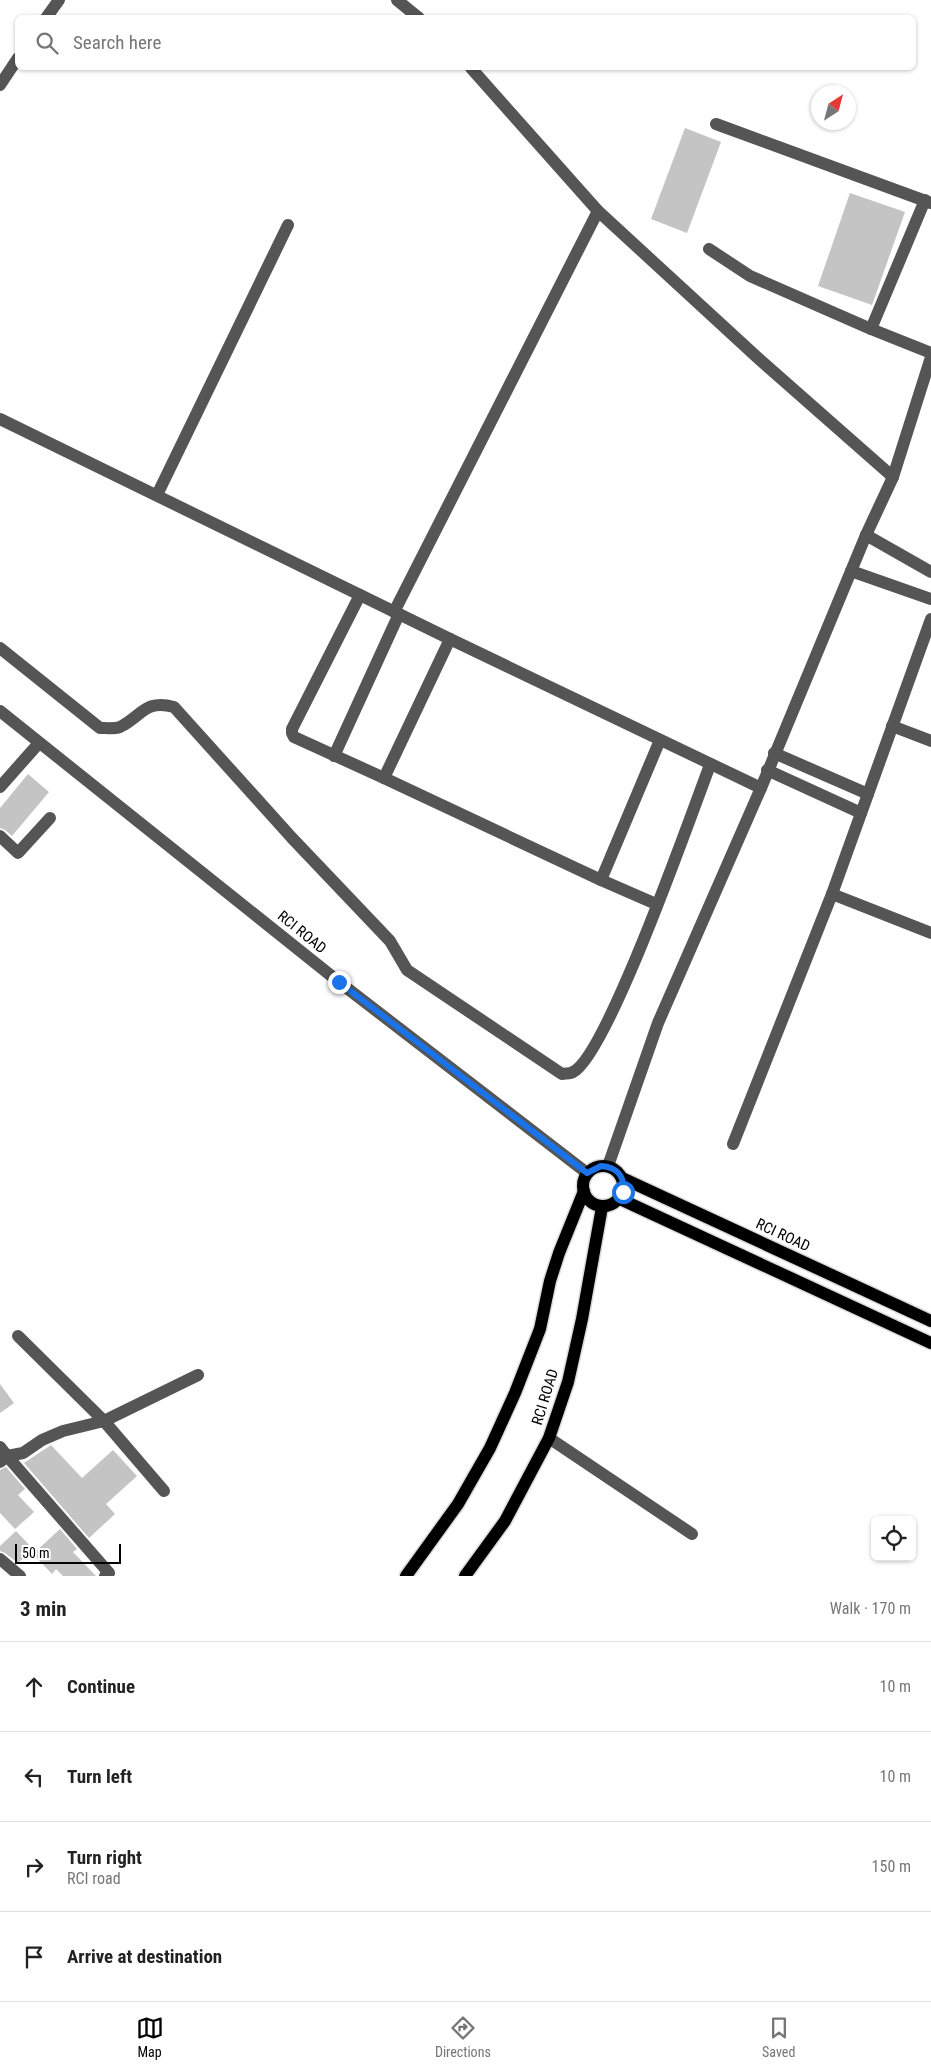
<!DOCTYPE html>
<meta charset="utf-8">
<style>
:root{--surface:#fff;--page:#f2f2f2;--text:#222;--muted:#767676;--line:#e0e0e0;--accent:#000}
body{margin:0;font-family:"Roboto Condensed",sans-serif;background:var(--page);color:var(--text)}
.controls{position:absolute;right:15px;bottom:15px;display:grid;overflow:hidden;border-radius:8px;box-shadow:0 1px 4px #0004}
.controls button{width:45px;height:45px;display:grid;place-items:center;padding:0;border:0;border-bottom:1px solid var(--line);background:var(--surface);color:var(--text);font:25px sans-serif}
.compass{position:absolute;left:811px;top:85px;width:45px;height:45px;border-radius:50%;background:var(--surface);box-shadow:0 1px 4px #0004;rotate:36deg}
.scale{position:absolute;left:15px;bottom:12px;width:106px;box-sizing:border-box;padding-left:5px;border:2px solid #000;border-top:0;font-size:14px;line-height:18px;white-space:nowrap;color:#000;-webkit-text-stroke:4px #fff;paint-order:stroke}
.stop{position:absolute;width:15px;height:15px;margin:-11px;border:4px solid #1a73e8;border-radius:50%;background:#fff}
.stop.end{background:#1a73e8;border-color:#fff;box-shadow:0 1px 5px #0008}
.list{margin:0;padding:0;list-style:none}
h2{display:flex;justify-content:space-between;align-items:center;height:65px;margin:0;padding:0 20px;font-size:21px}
h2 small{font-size:16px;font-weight:400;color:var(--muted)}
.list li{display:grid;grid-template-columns:32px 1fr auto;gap:15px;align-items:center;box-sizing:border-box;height:90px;padding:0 20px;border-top:1px solid var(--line)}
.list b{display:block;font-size:19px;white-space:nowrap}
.list p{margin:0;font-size:16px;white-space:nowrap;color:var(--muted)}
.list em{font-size:16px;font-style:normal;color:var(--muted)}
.icon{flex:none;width:28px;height:28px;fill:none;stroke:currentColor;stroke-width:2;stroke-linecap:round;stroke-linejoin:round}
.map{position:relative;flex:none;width:931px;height:1576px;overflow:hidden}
.search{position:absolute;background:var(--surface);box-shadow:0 1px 4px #0004;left:15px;right:15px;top:15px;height:55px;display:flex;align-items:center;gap:12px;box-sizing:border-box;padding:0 18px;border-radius:8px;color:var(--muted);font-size:19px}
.sheet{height:425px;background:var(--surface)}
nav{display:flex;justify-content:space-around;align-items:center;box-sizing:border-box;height:70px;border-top:1px solid var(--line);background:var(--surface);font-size:14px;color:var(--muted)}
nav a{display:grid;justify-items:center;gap:2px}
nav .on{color:var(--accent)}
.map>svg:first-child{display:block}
</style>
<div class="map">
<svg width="931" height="1576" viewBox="0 0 931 1576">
<rect width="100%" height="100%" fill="#fff"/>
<g fill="#c4c4c4">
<path d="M685,128L721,142L687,233L651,219Z"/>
<path d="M850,193L905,212L872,305L818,286Z"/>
<path d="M28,774L49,792L12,836L5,830L0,828V808Z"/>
<path d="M0,1384L14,1403L0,1413Z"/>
<path d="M51,1445L82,1478L113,1450L137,1476L106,1504L115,1514L89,1538L24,1463Z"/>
<path d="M6,1467L25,1489L18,1495L34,1512L15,1529L0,1513V1470Z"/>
<path d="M60,1529L77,1549L73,1552L96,1576H63L56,1569L52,1574L33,1554Z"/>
<path d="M16,1531L33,1549L18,1563L5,1553L0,1551V1546Z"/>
</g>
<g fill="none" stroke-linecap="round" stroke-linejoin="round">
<defs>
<g id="major">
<circle cx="603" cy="1186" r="20"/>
<path d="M622,1178L931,1321"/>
<path d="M620,1199L931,1343"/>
<path d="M406,1576L458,1504L490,1448L515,1393L540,1329L550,1281L559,1253L584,1191"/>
<path d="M465,1576L505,1521L549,1438L568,1382L582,1319L602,1207"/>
</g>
</defs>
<use href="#major" stroke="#dbdbdb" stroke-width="15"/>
<g stroke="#555" stroke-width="12">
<path d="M397,0L419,18"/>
<path d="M46,18L59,0"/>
<path d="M471,68L598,211L759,359L893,477"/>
<path d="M0,85L18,58"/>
<path d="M716,124L931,203"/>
<path d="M925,200L871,329L931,353"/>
<path d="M709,249L750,276L871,329"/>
<path d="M0,419L450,639L761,788"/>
<path d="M157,495L288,225"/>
<path d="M866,535L931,572"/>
<path d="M851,571L931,599"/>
<path d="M360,595L292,729V733L294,737L384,778"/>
<path d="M394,612L598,211"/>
<path d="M931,619L832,894L931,933"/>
<path d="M450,639L384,778L601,880L660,740"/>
<path d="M0,648L100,728C106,728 114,729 120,727C142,716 145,699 174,707L292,838L390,941L407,970L562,1074C565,1073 570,1074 573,1072C607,1056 692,812 710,765"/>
<path d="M0,711L339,982L587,1173"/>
<path d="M892,726L931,741"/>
<path d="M774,753L868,794"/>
<path d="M334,756L399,614"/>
<path d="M767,770L861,813"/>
<path d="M0,787L39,743"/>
<path d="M0,836L18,853L50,818"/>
<path d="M601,880L656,904"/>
<path d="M733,1144L832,894"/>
<path d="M608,1166L658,1023L761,788L866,535L893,477L931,357"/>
<path d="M18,1336L104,1421L164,1491"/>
<path d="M549,1438L692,1534"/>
<path d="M0,1447L7,1456L23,1453L42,1440L63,1431L104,1421L198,1375"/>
<path d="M0,1462L7,1456L109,1573L105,1576"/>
<path d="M0,1559L20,1576"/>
</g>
<use href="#major" stroke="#000" stroke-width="12"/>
</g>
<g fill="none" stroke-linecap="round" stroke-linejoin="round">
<path stroke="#1a73e8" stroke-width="6" d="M339,982L587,1173L601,1166C617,1167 625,1176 623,1192"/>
</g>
<g text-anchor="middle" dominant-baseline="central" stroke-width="4" stroke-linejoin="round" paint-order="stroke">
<g font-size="15" fill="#000" stroke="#fff">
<text transform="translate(302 932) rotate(39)">RCI ROAD</text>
<text transform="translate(783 1235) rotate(25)">RCI ROAD</text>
<text transform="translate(545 1397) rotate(-73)">RCI ROAD</text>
</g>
</g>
</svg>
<div class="controls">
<button><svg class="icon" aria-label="locate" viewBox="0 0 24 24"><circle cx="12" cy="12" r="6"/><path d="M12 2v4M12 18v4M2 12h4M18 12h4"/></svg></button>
</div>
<svg class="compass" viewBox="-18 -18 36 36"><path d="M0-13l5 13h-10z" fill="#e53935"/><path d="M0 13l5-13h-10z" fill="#767676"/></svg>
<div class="scale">50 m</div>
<div class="stop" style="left:623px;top:1192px"></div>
<div class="stop end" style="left:339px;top:982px"></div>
<div class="search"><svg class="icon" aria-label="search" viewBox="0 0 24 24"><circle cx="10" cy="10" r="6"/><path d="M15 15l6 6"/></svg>Search here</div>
</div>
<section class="sheet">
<h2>3 min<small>Walk · 170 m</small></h2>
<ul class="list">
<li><svg class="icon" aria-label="ahead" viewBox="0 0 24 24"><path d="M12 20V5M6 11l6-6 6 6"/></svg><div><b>Continue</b></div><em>10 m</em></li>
<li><svg class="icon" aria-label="left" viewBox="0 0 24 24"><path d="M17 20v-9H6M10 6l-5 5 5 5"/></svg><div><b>Turn left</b></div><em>10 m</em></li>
<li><svg class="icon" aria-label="right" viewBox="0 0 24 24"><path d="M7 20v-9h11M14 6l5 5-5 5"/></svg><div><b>Turn right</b><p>RCI road</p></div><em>150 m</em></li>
<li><svg class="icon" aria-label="arrive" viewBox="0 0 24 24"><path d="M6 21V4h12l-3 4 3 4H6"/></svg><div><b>Arrive at destination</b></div></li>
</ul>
</section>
<nav>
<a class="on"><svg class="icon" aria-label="map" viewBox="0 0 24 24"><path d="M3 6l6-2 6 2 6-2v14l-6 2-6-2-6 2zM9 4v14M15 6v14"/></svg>Map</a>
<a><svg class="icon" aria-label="directions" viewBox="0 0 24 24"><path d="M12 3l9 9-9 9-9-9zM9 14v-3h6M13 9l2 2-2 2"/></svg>Directions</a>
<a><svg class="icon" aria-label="saved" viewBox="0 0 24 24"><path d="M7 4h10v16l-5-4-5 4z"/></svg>Saved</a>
</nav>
